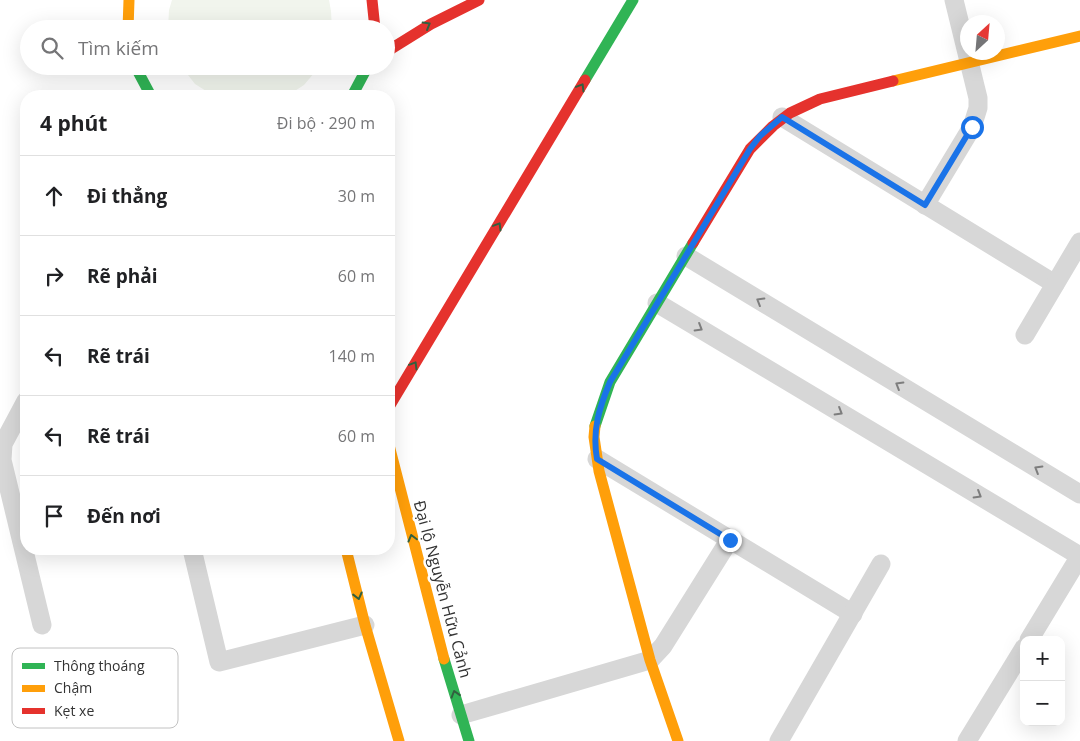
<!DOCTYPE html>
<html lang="vi">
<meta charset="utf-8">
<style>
:root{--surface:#fff;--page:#f6f6f6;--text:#202124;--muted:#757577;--line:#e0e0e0}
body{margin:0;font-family:"Open Sans",sans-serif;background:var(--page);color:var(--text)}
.controls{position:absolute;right:15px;bottom:15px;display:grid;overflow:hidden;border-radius:10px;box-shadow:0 5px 20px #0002}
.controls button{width:45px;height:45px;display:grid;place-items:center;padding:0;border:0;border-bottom:1px solid var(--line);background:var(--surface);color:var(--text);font:25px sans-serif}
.compass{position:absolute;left:960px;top:15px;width:45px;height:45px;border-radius:50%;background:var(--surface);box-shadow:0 5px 20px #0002;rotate:26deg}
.stop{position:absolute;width:15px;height:15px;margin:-11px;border:4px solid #1a73e8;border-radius:50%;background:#fff}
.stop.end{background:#1a73e8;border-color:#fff;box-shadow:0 1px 5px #0008}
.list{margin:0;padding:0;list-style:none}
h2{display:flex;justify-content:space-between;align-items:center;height:65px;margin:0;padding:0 20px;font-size:21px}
h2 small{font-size:16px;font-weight:400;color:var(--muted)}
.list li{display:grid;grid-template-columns:32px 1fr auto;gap:15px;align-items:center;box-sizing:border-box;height:80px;padding:0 20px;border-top:1px solid var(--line)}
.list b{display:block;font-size:19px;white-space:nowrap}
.list em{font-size:16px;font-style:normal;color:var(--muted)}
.icon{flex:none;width:28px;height:28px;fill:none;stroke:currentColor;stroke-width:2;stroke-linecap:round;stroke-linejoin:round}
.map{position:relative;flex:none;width:1080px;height:741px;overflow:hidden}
.search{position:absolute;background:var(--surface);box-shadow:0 5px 20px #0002;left:20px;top:20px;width:375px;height:55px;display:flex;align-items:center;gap:12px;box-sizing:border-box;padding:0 18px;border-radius:28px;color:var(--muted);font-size:19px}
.panel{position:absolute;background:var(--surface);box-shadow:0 5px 20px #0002;left:20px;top:90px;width:375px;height:465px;border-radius:20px}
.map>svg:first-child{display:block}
</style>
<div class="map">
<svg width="1080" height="741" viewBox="0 0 1080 741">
<rect width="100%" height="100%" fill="#fff"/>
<g fill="#f1f5ed">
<path d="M172,0H329L331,11L332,29H168L169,10Z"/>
<path d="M181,66H320L304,85L287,96H214L195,84Z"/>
</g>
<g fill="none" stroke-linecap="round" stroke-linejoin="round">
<g stroke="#d7d7d7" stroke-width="19">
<path d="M782,117L1055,284"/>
<path d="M925,205L972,127L978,108V98L954,0"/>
<path d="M686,256L1080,494"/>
<path d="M657,303L1080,556"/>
<path d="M1025,335L1080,242"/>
<path d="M26,401L3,444L2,460L42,625"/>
<path d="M597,459L853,614"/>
<path d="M192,549L219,662L365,625"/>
<path d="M1029,640L1080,556"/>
<path d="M461,715L650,660L663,646L730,539"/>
<path d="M779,741L881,564"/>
<path d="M967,741L1024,648"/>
</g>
<g stroke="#30b455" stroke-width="11">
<path d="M135,66L151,96"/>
<path d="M585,80L633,0"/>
<path d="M352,96L368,66"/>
<path d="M595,426L610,382L693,243"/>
<path d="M444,659L469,741"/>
</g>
<g stroke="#ff9f0a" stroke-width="11">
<path d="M128,29L129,0"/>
<path d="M893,81L1080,36"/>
<path d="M595,426L594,437L599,471L650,660L678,741"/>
<path d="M389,445L444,659"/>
<path d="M346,549L365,625L399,741"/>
</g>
<g stroke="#e5322d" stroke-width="11">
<path d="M372,0L375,29"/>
<path d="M386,52L431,24L479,0"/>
<path d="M693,243L750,149L773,126L790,113L820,99L893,81"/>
<path d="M389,407L585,80"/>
</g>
</g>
<defs><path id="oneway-chevron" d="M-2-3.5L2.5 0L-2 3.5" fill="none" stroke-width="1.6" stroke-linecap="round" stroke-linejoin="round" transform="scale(1.25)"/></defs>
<g stroke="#32603f">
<use href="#oneway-chevron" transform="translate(427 25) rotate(-30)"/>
<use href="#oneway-chevron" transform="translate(581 87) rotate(-59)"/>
<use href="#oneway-chevron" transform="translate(498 226) rotate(-59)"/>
<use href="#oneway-chevron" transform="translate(414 365) rotate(-59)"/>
<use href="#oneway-chevron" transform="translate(412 538) rotate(-105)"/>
<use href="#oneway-chevron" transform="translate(358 596) rotate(76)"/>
<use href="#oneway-chevron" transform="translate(455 694) rotate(-107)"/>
</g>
<g stroke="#7d7d7d">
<use href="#oneway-chevron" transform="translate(760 301) rotate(-149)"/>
<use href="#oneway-chevron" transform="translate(699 328) rotate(31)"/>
<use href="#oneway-chevron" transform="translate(899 385) rotate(-149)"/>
<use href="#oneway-chevron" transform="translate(839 412) rotate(31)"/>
<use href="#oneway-chevron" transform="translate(1038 469) rotate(-149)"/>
<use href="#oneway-chevron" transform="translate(978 495) rotate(31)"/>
</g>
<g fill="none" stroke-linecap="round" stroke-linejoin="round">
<path stroke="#1a73e8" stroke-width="6" d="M730,540L597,459C592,431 599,408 610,382L750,149L760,136L782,117L925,205L972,127"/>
</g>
<g text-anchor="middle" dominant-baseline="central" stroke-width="5" stroke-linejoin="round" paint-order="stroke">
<g font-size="16" fill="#333" stroke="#fff">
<text transform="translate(443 589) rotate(75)">Đại lộ Nguyễn Hữu Cảnh</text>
</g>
</g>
<rect x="12" y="648" width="166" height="80" rx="8" fill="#fff" stroke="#c2c2c2" stroke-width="1"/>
<rect x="22" y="663" width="23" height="6" fill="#30b455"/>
<rect x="22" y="685" width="23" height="7" fill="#ff9f0a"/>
<rect x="22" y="708" width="23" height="6" fill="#e5322d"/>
<g font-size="14" fill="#333">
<text x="54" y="671">Thông thoáng</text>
<text x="54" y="693">Chậm</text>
<text x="54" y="716">Kẹt xe</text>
</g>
</svg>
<div class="controls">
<button>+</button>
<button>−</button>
</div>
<svg class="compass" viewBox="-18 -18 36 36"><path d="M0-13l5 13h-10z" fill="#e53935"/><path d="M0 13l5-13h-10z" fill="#757577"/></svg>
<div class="stop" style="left:972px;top:127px"></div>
<div class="stop end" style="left:730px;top:540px"></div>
<div class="search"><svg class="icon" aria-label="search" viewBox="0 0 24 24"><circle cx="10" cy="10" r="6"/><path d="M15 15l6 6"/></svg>Tìm kiếm</div>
<section class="panel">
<h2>4 phút<small>Đi bộ · 290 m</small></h2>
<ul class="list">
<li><svg class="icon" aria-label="ahead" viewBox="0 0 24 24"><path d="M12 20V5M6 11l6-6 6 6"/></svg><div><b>Đi thẳng</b></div><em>30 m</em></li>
<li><svg class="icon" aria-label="right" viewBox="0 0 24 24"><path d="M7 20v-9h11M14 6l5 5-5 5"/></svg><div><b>Rẽ phải</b></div><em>60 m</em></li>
<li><svg class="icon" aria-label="left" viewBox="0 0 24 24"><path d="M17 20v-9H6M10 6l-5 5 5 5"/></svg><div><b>Rẽ trái</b></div><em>140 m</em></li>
<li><svg class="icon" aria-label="left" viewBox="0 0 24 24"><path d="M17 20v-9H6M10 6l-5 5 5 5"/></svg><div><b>Rẽ trái</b></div><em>60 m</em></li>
<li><svg class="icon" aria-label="arrive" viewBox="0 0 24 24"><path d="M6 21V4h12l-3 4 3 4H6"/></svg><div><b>Đến nơi</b></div></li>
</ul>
</section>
</div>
